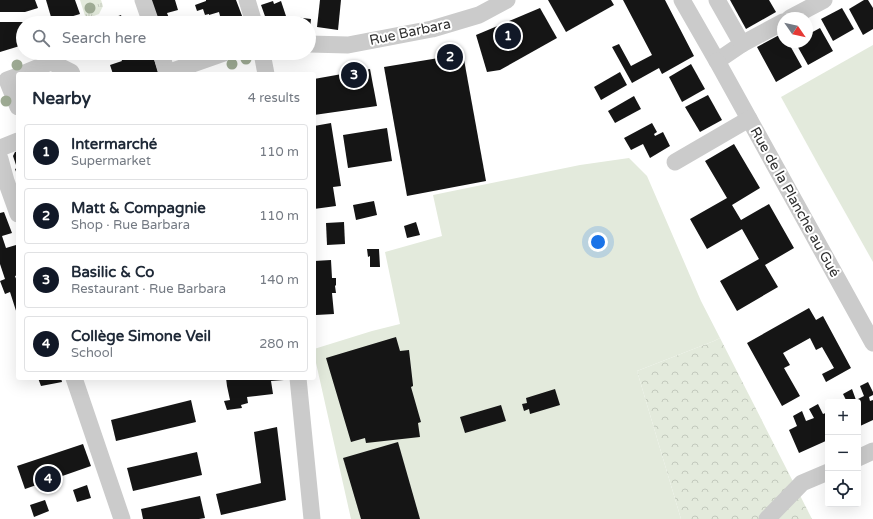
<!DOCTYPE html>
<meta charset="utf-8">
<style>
:root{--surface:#fff;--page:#f6f6f7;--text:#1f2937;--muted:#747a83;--line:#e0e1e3;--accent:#111827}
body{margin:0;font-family:"Varela Round",sans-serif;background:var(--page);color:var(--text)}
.controls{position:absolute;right:12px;bottom:12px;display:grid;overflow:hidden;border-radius:4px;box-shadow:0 4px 16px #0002}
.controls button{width:36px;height:36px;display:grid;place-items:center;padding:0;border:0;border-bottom:1px solid var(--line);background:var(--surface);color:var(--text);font:20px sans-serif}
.compass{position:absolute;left:777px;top:12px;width:36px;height:36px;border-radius:50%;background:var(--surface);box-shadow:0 4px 16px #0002;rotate:124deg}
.you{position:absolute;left:598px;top:242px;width:14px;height:14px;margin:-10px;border:3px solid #fff;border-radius:50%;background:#1a73e8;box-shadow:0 0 0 6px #1a73e833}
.badge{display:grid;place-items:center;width:26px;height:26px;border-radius:50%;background:var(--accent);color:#fff;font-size:13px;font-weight:700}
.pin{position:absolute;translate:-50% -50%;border:2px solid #fff;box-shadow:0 1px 4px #0006}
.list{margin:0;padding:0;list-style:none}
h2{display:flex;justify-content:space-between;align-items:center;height:52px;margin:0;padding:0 16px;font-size:17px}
h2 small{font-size:13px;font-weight:400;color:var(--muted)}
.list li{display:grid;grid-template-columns:26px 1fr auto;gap:12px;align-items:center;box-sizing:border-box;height:56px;margin:0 8px 8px;padding:0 8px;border:1px solid var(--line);border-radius:4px}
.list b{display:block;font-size:15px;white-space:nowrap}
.list p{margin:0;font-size:13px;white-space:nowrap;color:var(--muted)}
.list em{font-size:13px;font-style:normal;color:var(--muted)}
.icon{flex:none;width:22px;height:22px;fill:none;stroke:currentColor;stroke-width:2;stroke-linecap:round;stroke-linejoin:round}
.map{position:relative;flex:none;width:873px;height:519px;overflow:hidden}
.search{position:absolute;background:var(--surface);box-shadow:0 4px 16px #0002;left:16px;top:16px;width:300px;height:44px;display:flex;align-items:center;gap:10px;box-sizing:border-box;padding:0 14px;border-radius:22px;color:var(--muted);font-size:15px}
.panel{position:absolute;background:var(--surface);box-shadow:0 4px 16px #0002;left:16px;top:72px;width:300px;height:308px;border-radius:4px}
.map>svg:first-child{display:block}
</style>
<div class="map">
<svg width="873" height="519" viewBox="0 0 873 519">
<defs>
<pattern id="grass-tufts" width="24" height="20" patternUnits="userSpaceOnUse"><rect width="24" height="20" fill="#e3eadc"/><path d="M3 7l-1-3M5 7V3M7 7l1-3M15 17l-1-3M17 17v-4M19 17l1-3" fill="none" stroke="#c3c9bd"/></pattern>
<pattern id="forest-crowns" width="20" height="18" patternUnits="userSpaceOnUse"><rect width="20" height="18" fill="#e3eadc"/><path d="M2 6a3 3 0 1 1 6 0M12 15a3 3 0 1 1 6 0" fill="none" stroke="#c3c9bd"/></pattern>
</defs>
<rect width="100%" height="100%" fill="#fff"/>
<path fill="url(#grass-tufts)" d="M80,0H101L103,6L99,14L86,19Z"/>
<path fill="url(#forest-crowns)" d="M720,338L812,519H681L637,371L714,341Z"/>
<g fill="#e3eadc">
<path d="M873,45V262L819,166L781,97Z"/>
<path d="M629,158L647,176L701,301L720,338L714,341L637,371L681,519H351L314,354V349L372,331L400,324L385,252L442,236L433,195L580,165Z"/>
</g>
<g fill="#151515">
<path d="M0,0H35L38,8L25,12H0Z"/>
<path d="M46,0H75L80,14L70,17H51Z"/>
<path d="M148,0H175L178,10L167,13L171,23H156Z"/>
<path d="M206,0H236L244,21L237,23H194L213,16L214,18L220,16L219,12L209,15V14L205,15L203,9L197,11L195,5L206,1Z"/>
<path d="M320,0H341L338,30L317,27Z"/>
<path d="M548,0H611L614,5L566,32Z"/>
<path d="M623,0H665L694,56L662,74L659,68L632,83L612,47L619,44L631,66L652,55Z"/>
<path d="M730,0H769L776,12L746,29Z"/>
<path d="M864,0H868L873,8V29L863,35L849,9Z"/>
<path d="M273,1L274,4L281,1L286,16L311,19L310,29H309V23H273L271,17L266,19L261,5Z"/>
<path d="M540,8L557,38L500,70L487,72L476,35Z"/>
<path d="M842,8L854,29L833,41L821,19Z"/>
<path d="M121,15L122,18L127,16L129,23H107L113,20V18Z"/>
<path d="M0,22H23V45L0,52Z"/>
<path d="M820,28L833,51L808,65L795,42H807V35Z"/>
<path d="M783,33V42H788L802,67L776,82L757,47Z"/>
<path d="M119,53H139V55L147,53H152L159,74H113L110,65L122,61Z"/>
<path d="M463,54L486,181L407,196L384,67Z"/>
<path d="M691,64L705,89L682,102L669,77Z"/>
<path d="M370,69L377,106L314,115V79Z"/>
<path d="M620,72L627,85L601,100L594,87Z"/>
<path d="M708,95L722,120L700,132L685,107Z"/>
<path d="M634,96L641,109L615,123L608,111Z"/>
<path d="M331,123L341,186L333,187L336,206L314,209V126Z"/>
<path d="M652,123L657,132L654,134L655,136L663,132L670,146L650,158L643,144L631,150L624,138Z"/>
<path d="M387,128L392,161L348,168L343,135Z"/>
<path d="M734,144L760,188L732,205L741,220L769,204L794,248L765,265L778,287L737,311L720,281L759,259L742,229L707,249L690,219L727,198L705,161Z"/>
<path d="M18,151V177L15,169L17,168L13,156L15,152Z"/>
<path d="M374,201L377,215L356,220L353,205Z"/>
<path d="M4,212L12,233L2,236L6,248L16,245L18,251V275L15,276L18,284V317L10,292L5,294L0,281L5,279L0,264V213Z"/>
<path d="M344,222L345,244L327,245L326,223Z"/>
<path d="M416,222L420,235L407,238L404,226Z"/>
<path d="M367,249H379L380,267H370V256L368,257Z"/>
<path d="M331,260L332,278H336V285L335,286L336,293H332L334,314L316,315L314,295L315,294L314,261Z"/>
<path d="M809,308L816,320L823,316L851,368L826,382L822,374L834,368L822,347L816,350L810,338L783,353L790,365L784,368L800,396L782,406L747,343Z"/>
<path d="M396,337L400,351L409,350L413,385V386L411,387L421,422L418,423L420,437L366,443L365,438L351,442L326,358Z"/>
<path d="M38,378H61L62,382L41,386Z"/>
<path d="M226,378H284V380L271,381L273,394L247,397L248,403L241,405L242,408L227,410L224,401L230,400L227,386Z"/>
<path d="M868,382L873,392V395L869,397L870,401L873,400V420L858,427V406H859L858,402H847L843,394L852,389L856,400L864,396L860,386Z"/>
<path d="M555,389L560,405L530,414L529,409L524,411L522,404L527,403L526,398Z"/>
<path d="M191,400L196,422L116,441L111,420Z"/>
<path d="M818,404L823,414L828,412V440L799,453L789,430L797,426L793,416L802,411L806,421L814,418L809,409Z"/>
<path d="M501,405L506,421L465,433L460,417Z"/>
<path d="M277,427L286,500L221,515L216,494L261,483L254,432Z"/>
<path d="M398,442L420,519H361L343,458Z"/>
<path d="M83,444L91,466L25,489L17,466Z"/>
<path d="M197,452L202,475L133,491L127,468Z"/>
<path d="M87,485L91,498L77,502L73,490Z"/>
<path d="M200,496L205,518L199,519H143L141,509Z"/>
<path d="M45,500L49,511L34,517L30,505Z"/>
</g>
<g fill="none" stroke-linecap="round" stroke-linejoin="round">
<g stroke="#cbcbcb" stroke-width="17">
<path d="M143,0L151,23"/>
<path d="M247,0L254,23"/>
<path d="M682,0L717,61L742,44L783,22"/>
<path d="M717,0L742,44"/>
<path d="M790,18L824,0"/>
<path d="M309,44L348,45L432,29L479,15L507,0"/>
<path d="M161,53L167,74"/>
<path d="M262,53L266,74"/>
<path d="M717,61L873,343"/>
<path d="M167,73L224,53"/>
<path d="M22,74L51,62L71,72L72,74"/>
<path d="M18,76L7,80L18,107"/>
<path d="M0,148L18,141"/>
<path d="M0,159L6,181L18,214"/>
<path d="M675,162L749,119"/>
<path d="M74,378L122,519"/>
<path d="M298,378L312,519"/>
<path d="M858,458L873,451"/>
<path d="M767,519L802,483L828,472"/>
</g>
</g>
<g fill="#9eab94">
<circle cx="90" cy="8" r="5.5"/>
<circle cx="246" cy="59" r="5.5"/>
<circle cx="232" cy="64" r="5.5"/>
<circle cx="17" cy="65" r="5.5"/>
<circle cx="6" cy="101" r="5.5"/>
</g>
<g text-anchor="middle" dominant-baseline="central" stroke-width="4" stroke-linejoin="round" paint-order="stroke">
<g font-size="14" fill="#2e2e2e" stroke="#fff">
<text transform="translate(410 32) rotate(-12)">Rue Barbara</text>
<text transform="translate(795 202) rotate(61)">Rue de la Planche au Gué</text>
</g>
</g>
</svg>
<div class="controls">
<button>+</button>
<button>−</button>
<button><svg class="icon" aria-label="locate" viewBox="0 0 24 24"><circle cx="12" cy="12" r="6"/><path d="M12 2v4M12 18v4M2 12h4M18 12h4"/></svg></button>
</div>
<svg class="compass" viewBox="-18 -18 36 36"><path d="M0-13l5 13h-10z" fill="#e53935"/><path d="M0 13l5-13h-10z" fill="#747a83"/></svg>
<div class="you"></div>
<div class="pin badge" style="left:508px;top:36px">1</div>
<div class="pin badge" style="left:450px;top:57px">2</div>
<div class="pin badge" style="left:354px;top:75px">3</div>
<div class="pin badge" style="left:48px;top:479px">4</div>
<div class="search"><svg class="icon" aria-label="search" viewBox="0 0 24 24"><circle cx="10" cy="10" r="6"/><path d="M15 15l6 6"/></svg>Search here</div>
<section class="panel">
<h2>Nearby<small>4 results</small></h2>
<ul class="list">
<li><span class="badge">1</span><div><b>Intermarché</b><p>Supermarket</p></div><em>110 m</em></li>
<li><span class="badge">2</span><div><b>Matt &amp; Compagnie</b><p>Shop · Rue Barbara</p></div><em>110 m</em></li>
<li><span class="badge">3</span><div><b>Basilic &amp; Co</b><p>Restaurant · Rue Barbara</p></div><em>140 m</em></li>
<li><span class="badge">4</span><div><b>Collège Simone Veil</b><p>School</p></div><em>280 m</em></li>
</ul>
</section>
</div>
